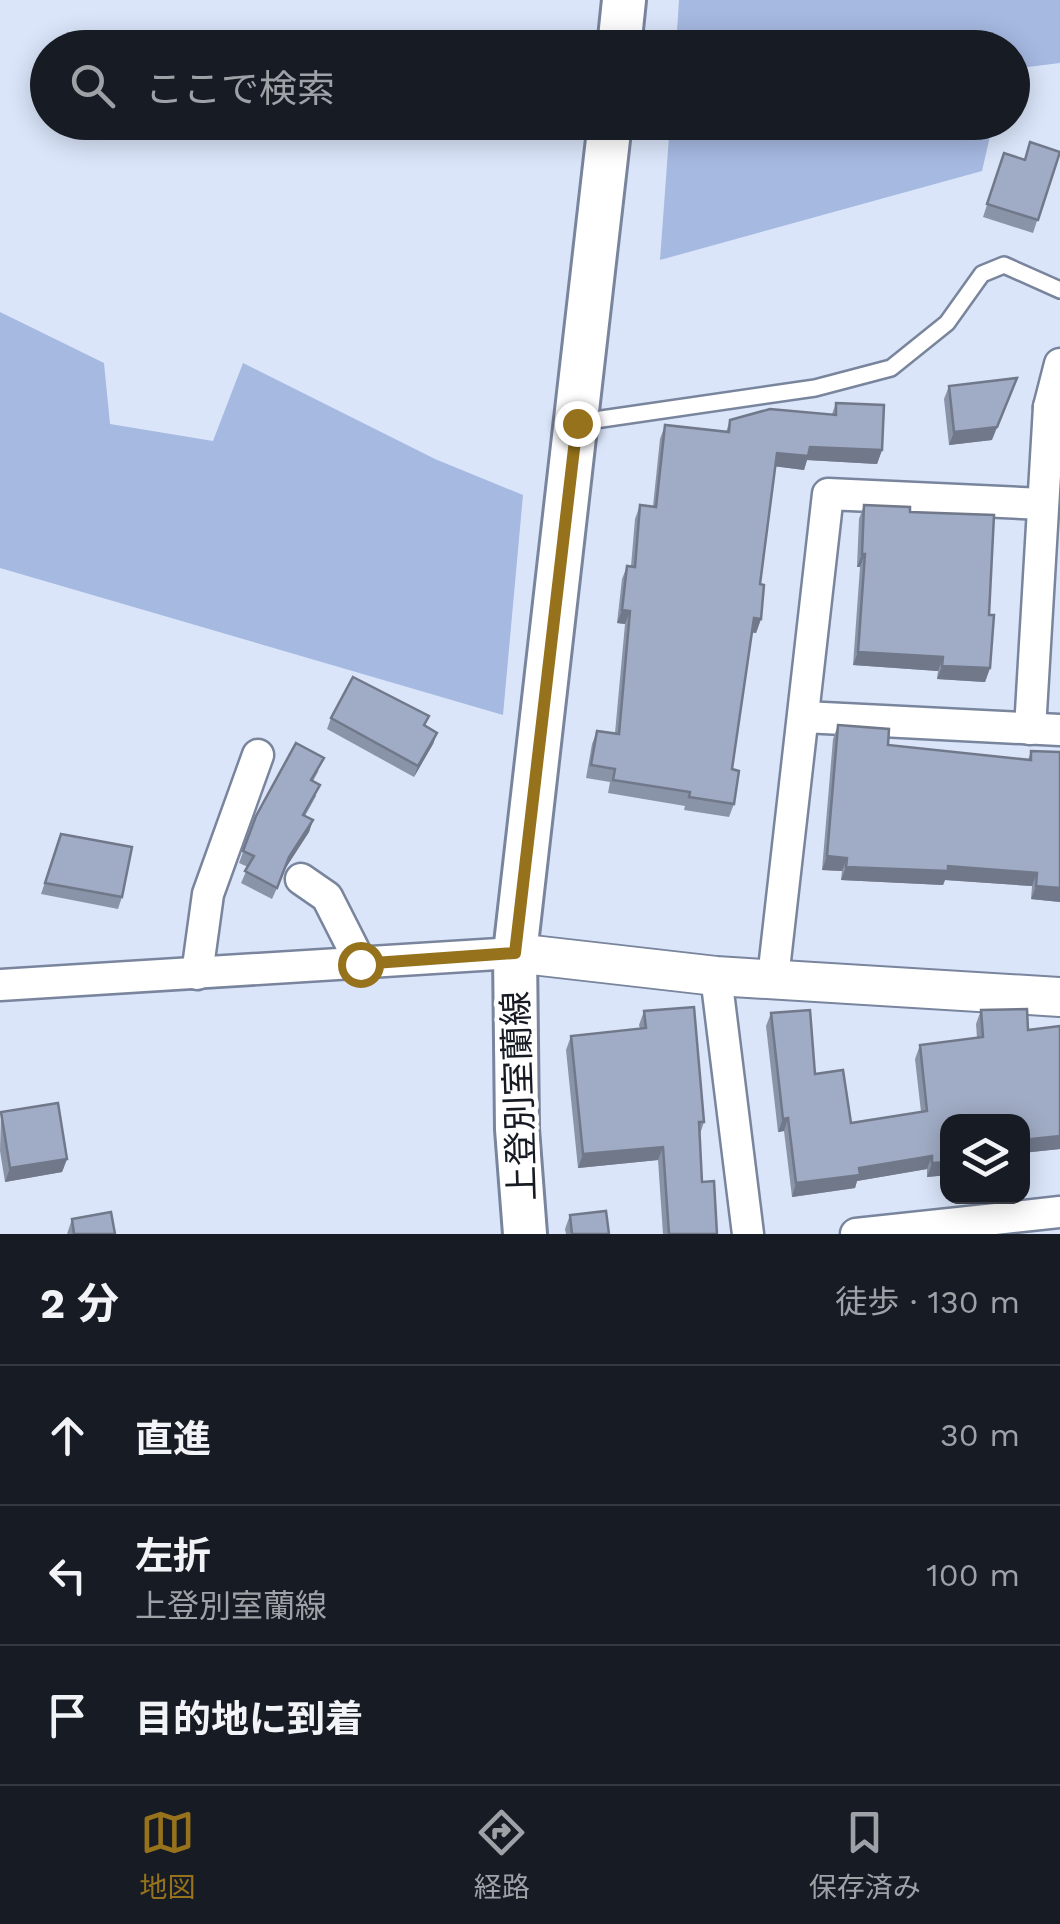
<!DOCTYPE html>
<html lang="ja">
<meta charset="utf-8">
<style>
:root{--surface:#171b24;--page:#242831;--text:#f1f3f6;--muted:#9ea1a6;--line:#363941;--accent:#95721b}
body{margin:0;font-family:"Work Sans","Noto Sans JP",sans-serif;background:var(--page);color:var(--text)}
.controls{position:absolute;right:30px;bottom:30px;display:grid;overflow:hidden;border-radius:20px;box-shadow:0 5px 25px #0003}
.controls button{width:90px;height:90px;display:grid;place-items:center;padding:0;border:0;border-bottom:2px solid var(--line);background:var(--surface);color:var(--text);font:50px sans-serif}
.stop{position:absolute;width:30px;height:30px;margin:-22px;border:8px solid #95721b;border-radius:50%;background:#fff}
.stop.end{background:#95721b;border-color:#fff;box-shadow:0 2px 10px #0008}
.list{margin:0;padding:0;list-style:none}
h2{display:flex;justify-content:space-between;align-items:center;height:130px;margin:0;padding:0 40px;font-size:42px}
h2 small{font-size:32px;font-weight:400;color:var(--muted)}
.list li{display:grid;grid-template-columns:65px 1fr auto;gap:30px;align-items:center;box-sizing:border-box;height:140px;padding:0 40px;border-top:2px solid var(--line)}
.list b{display:block;font-size:38px;white-space:nowrap}
.list p{margin:0;font-size:32px;white-space:nowrap;color:var(--muted)}
.list em{font-size:32px;font-style:normal;color:var(--muted)}
.icon{flex:none;width:55px;height:55px;fill:none;stroke:currentColor;stroke-width:2;stroke-linecap:round;stroke-linejoin:round}
.map{position:relative;flex:none;width:1060px;height:1234px;overflow:hidden}
.search{position:absolute;background:var(--surface);box-shadow:0 5px 25px #0003;left:30px;right:30px;top:30px;height:110px;display:flex;align-items:center;gap:25px;box-sizing:border-box;padding:0 35px;border-radius:55px;color:var(--muted);font-size:38px}
.sheet{height:550px;background:var(--surface)}
nav{display:flex;justify-content:space-around;align-items:center;box-sizing:border-box;height:140px;border-top:2px solid var(--line);background:var(--surface);font-size:28px;color:var(--muted)}
nav a{display:grid;justify-items:center;gap:5px}
nav .on{color:var(--accent)}
.map>svg:first-child{display:block}
</style>
<div class="map">
<svg width="1060" height="1234" viewBox="0 0 1060 1234">
<rect width="100%" height="100%" fill="#dae5fa"/>
<g fill="#a6b9e1">
<path d="M679,0H1060V63L1013,69L1012,48L676,47Z"/>
<path d="M670,123V122L993,123L982,171L660,260Z"/>
<path d="M0,312L104,363L110,424L213,441L243,363L435,459L523,495L503,715L0,568Z"/>
</g>
<g fill="none" stroke-linecap="round" stroke-linejoin="round">
<defs>
<path id="service" d="M581,422L815,388L891,368L947,323L982,274L1004,265L1060,290"/>
<g id="minor">
<path d="M1049,407L1060,364"/>
<path d="M804,717L1060,730"/>
<path d="M1030,729L1049,407L1060,412"/>
<path d="M301,879L327,897L361,964"/>
<path d="M197,974L208,894L258,755"/>
<path d="M716,976L748,1234"/>
<path d="M773,978L828,494L1043,504"/>
<path d="M0,985L515,953"/>
<path d="M856,1234L1060,1212"/>
</g>
<path id="tertiary" d="M515,953L716,976L1060,997"/>
<g id="secondary">
<path d="M619,48L624,0"/>
<path d="M525,1234L517,1129L515,953L610,122"/>
</g>
</defs>
<use href="#service" stroke="#79859d" stroke-width="20"/>
<use href="#minor" stroke="#79859d" stroke-width="35"/>
<use href="#tertiary" stroke="#79859d" stroke-width="42"/>
<use href="#secondary" stroke="#79859d" stroke-width="48"/>
<use href="#service" stroke="#fff" stroke-width="15"/>
<use href="#minor" stroke="#fff" stroke-width="30"/>
<use href="#tertiary" stroke="#fff" stroke-width="38"/>
<use href="#secondary" stroke="#fff" stroke-width="42"/>
</g>
<g fill="#8a94a9">
<path d="M1060,152L1033,233L983,217L1004,153L1024,160Z"/>
<path d="M949,386L992,440L949,445L944,399Z"/>
<path d="M836,403L882,450L877,464L807,460L804,470L775,466L760,584L761,619L756,633L752,632L732,769L734,804L729,817L684,810L685,806L608,793L610,782L586,778L592,744L597,731L615,733L625,624L617,623L622,579L627,566H631L635,519L640,505L653,506L660,439L665,425L726,432L730,420L832,414Z"/>
<path d="M864,505L910,512L989,615L990,668L985,682L937,679L938,671L853,665L860,567H857L859,519Z"/>
<path d="M429,716L425,726L437,733L433,744L414,777L327,729L331,718Z"/>
<path d="M838,725L888,745L1028,760L1031,751L1060,752V902L1031,899L1032,886L945,880L943,885L841,880L842,871L822,870L833,739Z"/>
<path d="M319,770L313,781L316,796L305,816L313,820L309,832L285,869L272,899L241,883L248,867L239,863L256,816Z"/>
<path d="M61,834L122,897L118,909L41,894Z"/>
<path d="M981,1010L1028,1030L1060,1026V1149L1022,1153V1122H948V1175L927,1177V1169L857,1181L855,1188L792,1197L784,1131L778,1132L766,1026L771,1013L851,1123L921,1112L915,1059L920,1045L977,1038L976,1024Z"/>
<path d="M644,1011L704,1122L700,1134L702,1182L717,1234H663L658,1160L578,1168L566,1050L571,1036L640,1029L639,1025Z"/>
<path d="M1,1112L67,1159L62,1172L5,1182L0,1151Z"/>
<path d="M570,1215L609,1234H566L565,1229Z"/>
<path d="M72,1219L115,1234H67Z"/>
</g>
<g fill="#70788a">
<path d="M1017,378L992,440L949,445L954,432Z"/>
<path d="M810,447L882,450L877,464L807,460L804,470L772,466L777,453Z"/>
<path d="M862,554H865L860,567H857Z"/>
<path d="M622,610L630,611L625,624L617,623Z"/>
<path d="M754,618L761,619L756,633L749,632Z"/>
<path d="M858,652L943,657L938,671L853,665Z"/>
<path d="M942,666L990,668L985,682L937,679Z"/>
<path d="M437,733L433,744L414,777L418,766Z"/>
<path d="M313,820L309,832L285,869L272,899L289,857Z"/>
<path d="M827,856L847,858L842,871L822,870Z"/>
<path d="M948,866L1037,873L1032,886L945,880L943,885L841,880L846,867Z"/>
<path d="M1036,886L1060,888V902L1031,899Z"/>
<path d="M788,1118L784,1131L778,1132L783,1119Z"/>
<path d="M1060,1136V1149L1022,1153V1140Z"/>
<path d="M663,1147L658,1160L578,1168L583,1154Z"/>
<path d="M932,1156L927,1169L857,1181L855,1188L792,1197L796,1183L859,1168Z"/>
<path d="M67,1159L62,1172L5,1182L10,1168Z"/>
<path d="M948,1162V1175L927,1177L932,1163Z"/>
</g>
<g fill="#a0acc5" stroke="#70788a" stroke-width="2.5">
<path d="M1030,142L1060,152L1038,220L987,204L1004,153L1025,160Z"/>
<path d="M1017,378L997,427L954,432L949,386Z"/>
<path d="M836,403L884,405L882,450L810,447L808,456L777,453L760,584L764,585L761,619L754,618L732,769L739,771L734,804L689,797L690,792L613,780L615,769L591,765L597,731L619,734L630,611L622,610L627,566L635,567L640,505L656,507L665,425L729,432L730,420L770,409L836,415Z"/>
<path d="M864,505L910,507V512L994,515L989,615H994L990,668L942,666L943,657L858,652L865,554H862Z"/>
<path d="M353,677L429,716L424,725L437,733L418,766L331,718Z"/>
<path d="M838,725L889,729L888,745L1031,760V751L1060,752V888L1036,886L1037,873L948,866V871L846,867L847,858L827,856Z"/>
<path d="M296,743L324,758L311,780L320,785L303,815L313,820L289,857L277,888L245,871L254,856L243,851L256,816Z"/>
<path d="M61,834L132,847L122,897L45,883Z"/>
<path d="M694,1007L704,1122H699L702,1182L714,1181L717,1234H669L663,1147L583,1154L571,1036L646,1028L644,1011Z"/>
<path d="M1027,1009L1028,1030L1060,1026V1136L1022,1140V1122H948V1162L932,1163V1156L859,1168L860,1175L796,1183L788,1118L783,1119L771,1013L810,1010L815,1074L843,1070L851,1123L927,1111L920,1045L983,1037L981,1010Z"/>
<path d="M58,1103L67,1159L10,1168L1,1112Z"/>
<path d="M606,1211L609,1234H572L570,1215Z"/>
<path d="M111,1212L115,1234H74L72,1219Z"/>
</g>
<g fill="none" stroke-linecap="round" stroke-linejoin="round">
<path stroke="#95721b" stroke-width="12" d="M360,964L515,953L577,423"/>
</g>
<g text-anchor="middle" dominant-baseline="central" stroke-width="9" stroke-linejoin="round" paint-order="stroke">
<g font-size="35" fill="#151a23" stroke="#fff">
<text transform="translate(519 1096) rotate(-92)">上登別室蘭線</text>
</g>
</g>
</svg>
<div class="controls">
<button><svg class="icon" aria-label="layers" viewBox="0 0 24 24"><path d="M12 4l9 5-9 5-9-5zM3 14l9 5 9-5"/></svg></button>
</div>
<div class="stop" style="left:360px;top:964px"></div>
<div class="stop end" style="left:577px;top:423px"></div>
<div class="search"><svg class="icon" aria-label="search" viewBox="0 0 24 24"><circle cx="10" cy="10" r="6"/><path d="M15 15l6 6"/></svg>ここで検索</div>
</div>
<section class="sheet">
<h2>2 分<small>徒歩 · 130 m</small></h2>
<ul class="list">
<li><svg class="icon" aria-label="ahead" viewBox="0 0 24 24"><path d="M12 20V5M6 11l6-6 6 6"/></svg><div><b>直進</b></div><em>30 m</em></li>
<li><svg class="icon" aria-label="left" viewBox="0 0 24 24"><path d="M17 20v-9H6M10 6l-5 5 5 5"/></svg><div><b>左折</b><p>上登別室蘭線</p></div><em>100 m</em></li>
<li><svg class="icon" aria-label="arrive" viewBox="0 0 24 24"><path d="M6 21V4h12l-3 4 3 4H6"/></svg><div><b>目的地に到着</b></div></li>
</ul>
</section>
<nav>
<a class="on"><svg class="icon" aria-label="map" viewBox="0 0 24 24"><path d="M3 6l6-2 6 2 6-2v14l-6 2-6-2-6 2zM9 4v14M15 6v14"/></svg>地図</a>
<a><svg class="icon" aria-label="directions" viewBox="0 0 24 24"><path d="M12 3l9 9-9 9-9-9zM9 14v-3h6M13 9l2 2-2 2"/></svg>経路</a>
<a><svg class="icon" aria-label="saved" viewBox="0 0 24 24"><path d="M7 4h10v16l-5-4-5 4z"/></svg>保存済み</a>
</nav>
